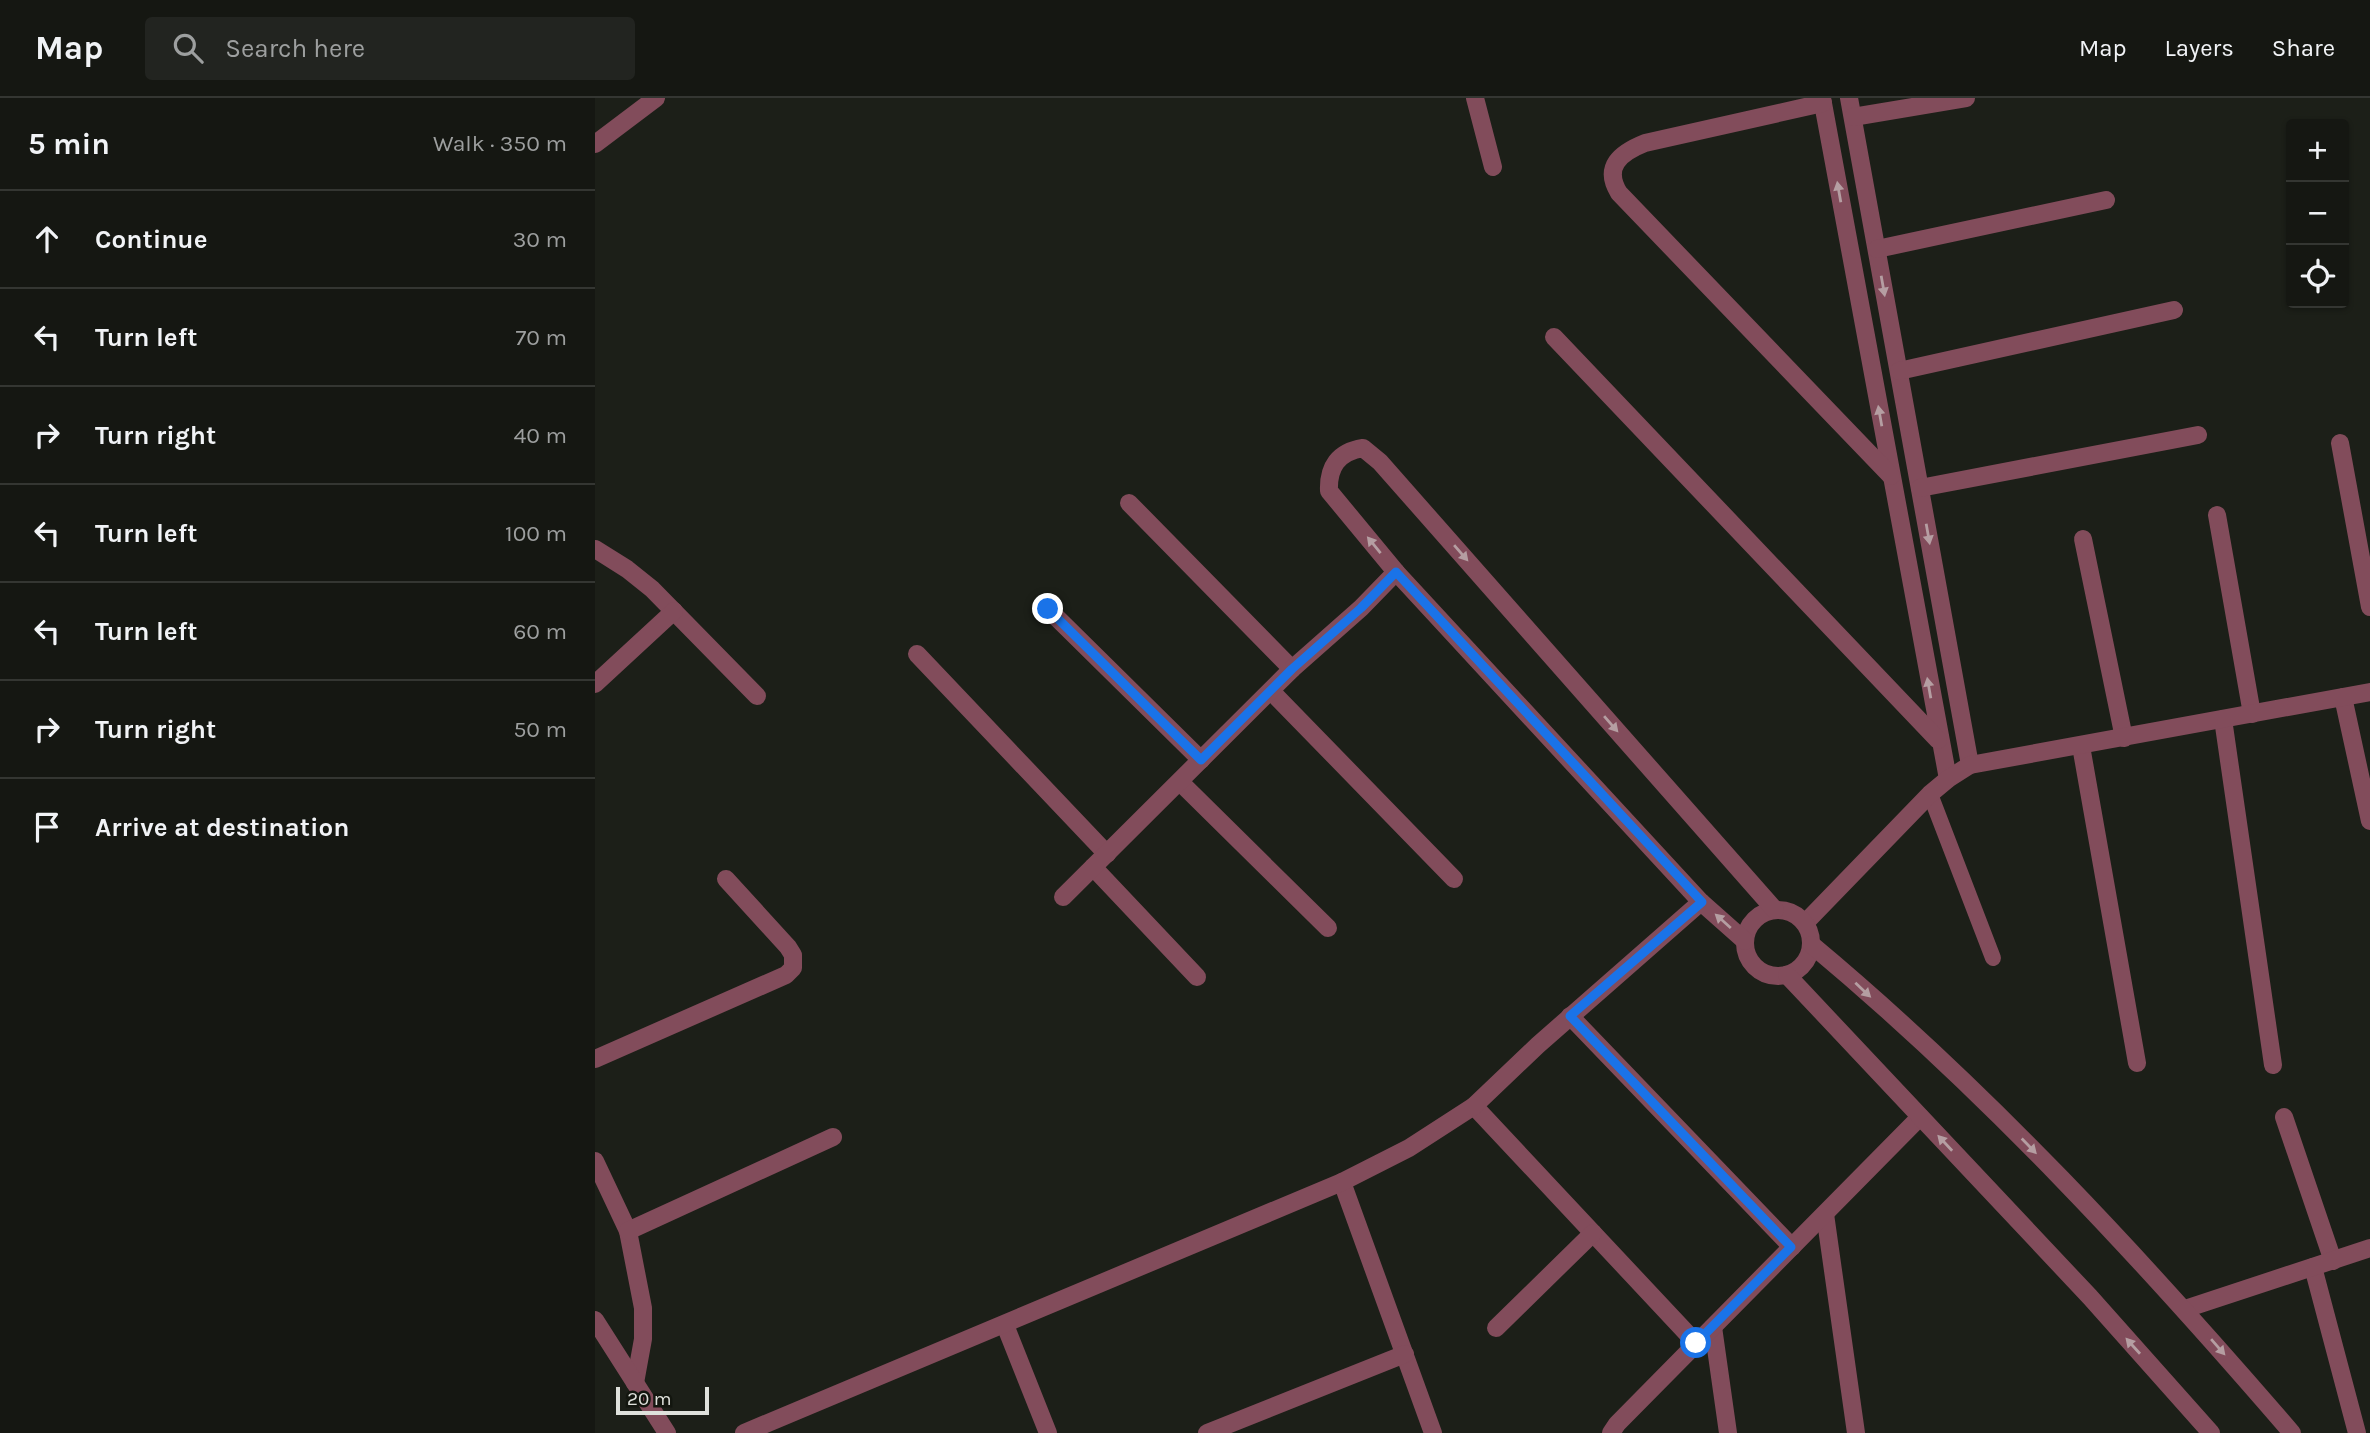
<!DOCTYPE html>
<meta charset="utf-8">
<style>
:root{--surface:#151712;--page:#222420;--text:#f1f3f6;--muted:#9d9f9f;--line:#343632}
body{margin:0;font-family:Karla,sans-serif;background:var(--page);color:var(--text)}
.controls{position:absolute;right:21px;top:21px;display:grid;overflow:hidden;border-radius:7px;box-shadow:0 2px 5px #0004}
.controls button{width:63px;height:63px;display:grid;place-items:center;padding:0;border:0;border-bottom:2px solid var(--line);background:var(--surface);color:var(--text);font:35px sans-serif}
.scale{position:absolute;left:21px;bottom:18px;width:93px;box-sizing:border-box;padding-left:7px;border:4px solid #dfe1dc;border-top:0;font-size:19px;line-height:24px;white-space:nowrap;color:#dfe1dc;-webkit-text-stroke:5px #13160f;paint-order:stroke}
.stop{position:absolute;width:21px;height:21px;margin:-16px;border:5px solid #1a73e8;border-radius:50%;background:#fff}
.stop.end{background:#1a73e8;border-color:#fff;box-shadow:0 2px 7px #0008}
.list{margin:0;padding:0;list-style:none}
h2{display:flex;justify-content:space-between;align-items:center;height:91px;margin:0;padding:0 28px;font-size:30px}
h2 small{font-size:23px;font-weight:400;color:var(--muted)}
.list li{display:grid;grid-template-columns:46px 1fr auto;gap:21px;align-items:center;box-sizing:border-box;height:98px;padding:0 28px;border-top:2px solid var(--line)}
.list b{display:block;font-size:26px;white-space:nowrap}
.list em{font-size:23px;font-style:normal;color:var(--muted)}
.icon{flex:none;width:38px;height:38px;fill:none;stroke:currentColor;stroke-width:2;stroke-linecap:round;stroke-linejoin:round}
.map{position:relative;flex:none;width:1775px;height:1335px;overflow:hidden}
header{display:flex;align-items:center;gap:42px;box-sizing:border-box;height:98px;padding:0 35px;background:var(--surface);border-bottom:2px solid var(--line)}
header strong{font-size:33px}
nav{display:flex;gap:38px;margin-inline-start:auto;font-size:24px}
.search{width:490px;height:63px;background:var(--page);display:flex;align-items:center;gap:18px;box-sizing:border-box;padding:0 24px;border-radius:7px;color:var(--muted);font-size:26px}
main{display:flex}
aside{flex:1;background:var(--surface)}
.map>svg:first-child{display:block}
</style>
<header>
<strong>Map</strong>
<div class="search"><svg class="icon" aria-label="search" viewBox="0 0 24 24"><circle cx="10" cy="10" r="6"/><path d="M15 15l6 6"/></svg>Search here</div>
<nav><a>Map</a><a>Layers</a><a>Share</a></nav>
</header>
<main>
<aside>
<h2>5 min<small>Walk · 350 m</small></h2>
<ul class="list">
<li><svg class="icon" aria-label="ahead" viewBox="0 0 24 24"><path d="M12 20V5M6 11l6-6 6 6"/></svg><div><b>Continue</b></div><em>30 m</em></li>
<li><svg class="icon" aria-label="left" viewBox="0 0 24 24"><path d="M17 20v-9H6M10 6l-5 5 5 5"/></svg><div><b>Turn left</b></div><em>70 m</em></li>
<li><svg class="icon" aria-label="right" viewBox="0 0 24 24"><path d="M7 20v-9h11M14 6l5 5-5 5"/></svg><div><b>Turn right</b></div><em>40 m</em></li>
<li><svg class="icon" aria-label="left" viewBox="0 0 24 24"><path d="M17 20v-9H6M10 6l-5 5 5 5"/></svg><div><b>Turn left</b></div><em>100 m</em></li>
<li><svg class="icon" aria-label="left" viewBox="0 0 24 24"><path d="M17 20v-9H6M10 6l-5 5 5 5"/></svg><div><b>Turn left</b></div><em>60 m</em></li>
<li><svg class="icon" aria-label="right" viewBox="0 0 24 24"><path d="M7 20v-9h11M14 6l5 5-5 5"/></svg><div><b>Turn right</b></div><em>50 m</em></li>
<li><svg class="icon" aria-label="arrive" viewBox="0 0 24 24"><path d="M6 21V4h12l-3 4 3 4H6"/></svg><div><b>Arrive at destination</b></div></li>
</ul>
</aside>
<div class="map">
<svg width="1775" height="1335" viewBox="0 0 1775 1335">
<rect width="100%" height="100%" fill="#1c1f18"/>
<g fill="none" stroke-linecap="round" stroke-linejoin="round">
<path stroke="#824c5b" stroke-width="16" d="M1335,696L1398,860"/>
<g stroke="#824c5b" stroke-width="18">
<path d="M880,0L898,69"/>
<path d="M1227,0L1353,681"/>
<path d="M1254,0L1375,667"/>
<path d="M1228,5L1050,45C1025,55 1008,69 1024,95L1296,378"/>
<path d="M1258,19L1371,0"/>
<path d="M0,46L61,0"/>
<path d="M1282,151L1511,102"/>
<path d="M959,239L1343,642"/>
<path d="M1304,273L1579,212"/>
<path d="M1745,345L1775,509"/>
<path d="M1325,390L1603,337"/>
<path d="M534,405L697,571"/>
<path d="M1622,417L1657,616"/>
<path d="M1488,441L1529,640"/>
<path d="M0,451L32,471L57,491L162,598"/>
<path d="M453,511L606,662"/>
<path d="M322,556L512,756"/>
<path d="M0,586L79,513"/>
<path d="M676,593L859,781"/>
<path d="M1748,599L1775,723"/>
<path d="M1628,621L1678,967"/>
<path d="M1486,648L1542,965"/>
<path d="M585,684L733,830"/>
<path d="M498,769L602,879"/>
<path d="M468,799L697,571L766,510L801,474"/>
<path d="M1210,825L1335,696L1353,681L1375,667L1775,594"/>
<path d="M975,918L1197,1149"/>
<path d="M0,961L191,877L198,870V857L193,849L131,781"/>
<path d="M879,1008L1101,1245"/>
<path d="M1689,1019L1738,1163"/>
<path d="M0,1063L33,1133L48,1210V1241L40,1285"/>
<path d="M747,1084L838,1335"/>
<path d="M1230,1116L1261,1335"/>
<path d="M33,1133L238,1039"/>
<path d="M1718,1169L1762,1335"/>
<path d="M1590,1211L1775,1150"/>
<path d="M0,1222L72,1335"/>
<path d="M410,1227L453,1335"/>
<path d="M1118,1229L1133,1335"/>
<path d="M901,1230L998,1135"/>
<path d="M149,1335L747,1084L814,1050L879,1008L943,947L1106,804"/>
<path d="M612,1335L810,1256"/>
<path d="M1016,1335L1022,1326L1325,1019"/>
</g>
<g stroke="#824c5b" stroke-width="18">
<circle cx="1183" cy="845" r="33"/>
<path d="M1150,843L1106,804L801,474L734,393C733,369 743,354 768,350L785,364L1180,812"/>
<path d="M1217,847C1392,993 1548,1162 1697,1335"/>
<path d="M1192,877L1495,1199L1616,1335"/>
</g>
</g>
<defs><path id="oneway-solid" d="M-6-.8H1V-3.2L6.5 0L1 3.2V.8H-6Z" transform="scale(1.75)"/></defs>
<g fill="#b59ea2">
<use href="#oneway-solid" transform="translate(1244 94) rotate(-100)"/>
<use href="#oneway-solid" transform="translate(1288 188) rotate(80)"/>
<use href="#oneway-solid" transform="translate(1285 318) rotate(-100)"/>
<use href="#oneway-solid" transform="translate(1333 436) rotate(80)"/>
<use href="#oneway-solid" transform="translate(779 447) rotate(-129)"/>
<use href="#oneway-solid" transform="translate(866 455) rotate(49)"/>
<use href="#oneway-solid" transform="translate(1334 590) rotate(-100)"/>
<use href="#oneway-solid" transform="translate(1016 626) rotate(49)"/>
<use href="#oneway-solid" transform="translate(1128 823) rotate(-138)"/>
<use href="#oneway-solid" transform="translate(1268 892) rotate(43)"/>
<use href="#oneway-solid" transform="translate(1350 1045) rotate(-133)"/>
<use href="#oneway-solid" transform="translate(1434 1048) rotate(46)"/>
<use href="#oneway-solid" transform="translate(1538 1248) rotate(-132)"/>
<use href="#oneway-solid" transform="translate(1623 1249) rotate(49)"/>
</g>
<g fill="none" stroke-linecap="round" stroke-linejoin="round">
<path stroke="#1a73e8" stroke-width="9" d="M453,511L606,662L697,571L766,510L801,474L1107,804L975,918L1196,1149L1101,1245"/>
</g>
</svg>
<div class="controls">
<button>+</button>
<button>−</button>
<button><svg class="icon" aria-label="locate" viewBox="0 0 24 24"><circle cx="12" cy="12" r="6"/><path d="M12 2v4M12 18v4M2 12h4M18 12h4"/></svg></button>
</div>
<div class="scale">20 m</div>
<div class="stop" style="left:1101px;top:1245px"></div>
<div class="stop end" style="left:453px;top:511px"></div>
</div>
</main>
